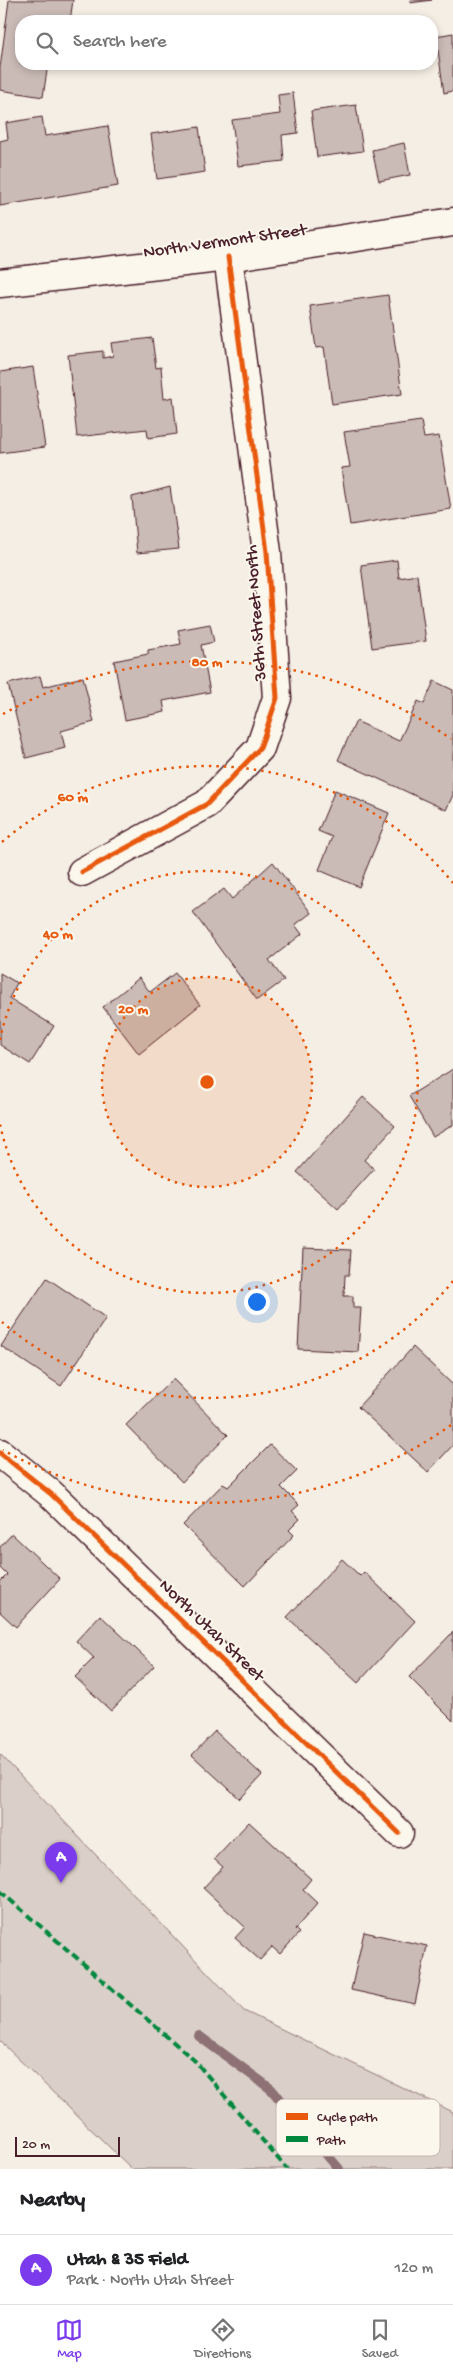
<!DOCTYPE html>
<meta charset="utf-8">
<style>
:root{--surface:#fff;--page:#f2f2f2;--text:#202124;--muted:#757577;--line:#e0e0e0;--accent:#7c3aed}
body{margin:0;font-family:"Gochi Hand",sans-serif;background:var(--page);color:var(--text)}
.scale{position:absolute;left:15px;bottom:12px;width:105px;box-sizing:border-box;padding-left:5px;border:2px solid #4a1f2b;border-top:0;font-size:14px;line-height:18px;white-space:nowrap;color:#4a1f2b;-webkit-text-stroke:4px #fbf7ec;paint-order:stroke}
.you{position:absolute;left:256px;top:1301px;width:18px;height:18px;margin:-12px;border:4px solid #fff;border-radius:50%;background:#1a73e8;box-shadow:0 0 0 8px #1a73e833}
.badge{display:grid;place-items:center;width:32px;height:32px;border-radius:50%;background:var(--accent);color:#fff;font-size:16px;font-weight:700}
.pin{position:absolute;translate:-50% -41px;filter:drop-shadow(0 1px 2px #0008)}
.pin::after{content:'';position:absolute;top:26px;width:18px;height:15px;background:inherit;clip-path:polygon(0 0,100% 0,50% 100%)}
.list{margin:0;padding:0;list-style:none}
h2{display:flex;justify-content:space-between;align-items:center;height:65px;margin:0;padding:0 20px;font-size:21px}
h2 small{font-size:16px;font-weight:400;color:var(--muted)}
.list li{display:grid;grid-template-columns:32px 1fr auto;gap:15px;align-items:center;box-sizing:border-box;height:70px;padding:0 20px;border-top:1px solid var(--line)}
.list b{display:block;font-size:19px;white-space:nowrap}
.list p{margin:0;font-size:16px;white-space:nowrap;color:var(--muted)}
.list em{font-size:16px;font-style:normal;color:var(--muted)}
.icon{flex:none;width:28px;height:28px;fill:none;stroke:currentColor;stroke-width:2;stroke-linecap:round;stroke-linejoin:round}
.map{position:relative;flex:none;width:453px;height:2169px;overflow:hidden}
.search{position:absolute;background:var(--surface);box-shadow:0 2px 8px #0003;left:15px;right:15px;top:15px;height:55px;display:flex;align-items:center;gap:12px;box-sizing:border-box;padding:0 18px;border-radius:20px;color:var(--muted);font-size:19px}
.sheet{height:135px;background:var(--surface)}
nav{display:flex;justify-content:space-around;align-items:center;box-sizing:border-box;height:70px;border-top:1px solid var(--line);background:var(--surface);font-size:14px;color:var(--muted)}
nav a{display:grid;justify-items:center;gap:2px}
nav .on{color:var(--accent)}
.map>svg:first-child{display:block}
</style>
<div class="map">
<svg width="453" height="2169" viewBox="0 0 453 2169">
<rect width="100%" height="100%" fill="#f4eee4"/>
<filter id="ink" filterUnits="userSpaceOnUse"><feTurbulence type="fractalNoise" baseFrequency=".02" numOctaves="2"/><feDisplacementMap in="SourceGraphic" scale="10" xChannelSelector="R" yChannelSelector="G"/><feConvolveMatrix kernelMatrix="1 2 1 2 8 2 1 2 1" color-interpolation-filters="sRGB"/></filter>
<g filter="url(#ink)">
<path fill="#dbd0c9" stroke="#92787a" d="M0,1754L244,2011L453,2112V2169H132L0,2041Z"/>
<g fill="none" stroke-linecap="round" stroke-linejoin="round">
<path stroke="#8d7174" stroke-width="10" d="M199,2036L271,2089L339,2169"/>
</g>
<g fill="#cabbb6" stroke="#4a1f2b">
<path d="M9,0H73L70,21H21V64H48L43,97L0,90V68Z"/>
<path d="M410,0H432L410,3Z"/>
<path d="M453,33V91L444,93L436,36Z"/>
<path d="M293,93L298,133L282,135L284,161L238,166L232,120L280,114L278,95Z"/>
<path d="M356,105L363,151L317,157L311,111Z"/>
<path d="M42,117L45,136L108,126L118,186L0,206V141L8,139L6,123Z"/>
<path d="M199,127L205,172L157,179L151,134Z"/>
<path d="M404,143L410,175L379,181L372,150Z"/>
<path d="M388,295L402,394L332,404L324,347L316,348L310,306Z"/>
<path d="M152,338L156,368L161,367L164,399L173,397L177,434L148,438L147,429L77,437L68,355L103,351V358L113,356L111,343Z"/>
<path d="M33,367L45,447L0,453V372Z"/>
<path d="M421,421L424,438L439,436L451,509L350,525L341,468L350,467L344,432Z"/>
<path d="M170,487L179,549L137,553L132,497Z"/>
<path d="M397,560L399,578L417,575L426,641L372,648L361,565Z"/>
<path d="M210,624L214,642L201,645L210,692L163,701L165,712L125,720L114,661L148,654V650L181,644L178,630Z"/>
<path d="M40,676L43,687L83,677L94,722L61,731L65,748L26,758L8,684Z"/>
<path d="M434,681L453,690V795L446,810L338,760L356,721L399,741L418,701L424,704Z"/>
<path d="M335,790L389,813L359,887L319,870L332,837L318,831Z"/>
<path d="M273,862L311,913L295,925L302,934L269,960L284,980L257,1000L193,912L224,889L232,899Z"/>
<path d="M0,973L17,983L9,998L54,1026L30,1064L0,1045Z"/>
<path d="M175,973L200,1005L139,1054L103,1007L139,978L150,992Z"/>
<path d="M453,1069V1125L433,1137L409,1096Z"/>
<path d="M363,1097L395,1126L364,1160L374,1169L338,1209L297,1172Z"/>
<path d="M303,1248L351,1250L349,1275H345L344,1296H353V1308H361L358,1352L298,1349Z"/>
<path d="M47,1278L106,1318L61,1386L1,1346Z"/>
<path d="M413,1347L453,1385V1445L428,1472L358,1407Z"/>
<path d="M173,1379L228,1435L182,1482L126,1425Z"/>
<path d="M270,1445L297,1471L281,1487L299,1505L292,1511L300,1519L289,1530L294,1535L245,1586L183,1525L223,1484L228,1487Z"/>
<path d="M12,1534L60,1579L16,1627L0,1612V1582L7,1575L0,1568V1547Z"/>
<path d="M342,1559L360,1576L364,1572L415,1621L358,1683L287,1617Z"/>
<path d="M100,1615L154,1666L111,1711L75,1677L94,1658L76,1641Z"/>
<path d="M453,1632V1721L409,1677Z"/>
<path d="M215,1731L262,1775L240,1799L192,1755Z"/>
<path d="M249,1822L311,1879L303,1889L318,1903L295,1929L299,1933L280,1954L272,1947L260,1960L235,1938L245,1927L203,1888L223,1867L214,1859Z"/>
<path d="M364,1932L427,1946L415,2004L351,1990Z"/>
</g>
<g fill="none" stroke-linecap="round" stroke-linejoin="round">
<defs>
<g id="minor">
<path d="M0,283L228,257L453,222"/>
<path d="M82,872L207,804L260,748L277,698L267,552L228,257"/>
<path d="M0,1453L51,1494L399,1833"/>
</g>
</defs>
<use href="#minor" stroke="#4a1f2b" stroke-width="31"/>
<use href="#minor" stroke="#fbf7ec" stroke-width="28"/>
<path stroke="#00873e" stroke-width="4" stroke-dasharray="8 4" stroke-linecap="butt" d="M0,1891L195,2061L287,2169"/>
<defs>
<g id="cycleway">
<path d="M82,872L207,804L260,748L277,698L267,552L228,257"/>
<path d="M0,1453L51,1494L399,1833"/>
</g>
</defs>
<use href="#cycleway" stroke="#fbf7ec" stroke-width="8"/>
<use href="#cycleway" stroke="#e8590c" stroke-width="5"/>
</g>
</g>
<circle cx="207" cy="1082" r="105" fill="#e8590c" fill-opacity=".12"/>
<g fill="none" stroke="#e8590c" stroke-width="2.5" stroke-dasharray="2.5 5">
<circle cx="207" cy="1082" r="105"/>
<path d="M0 1040A211 211 0 1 1 0 1124"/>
<path d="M453 1281A316 316 0 0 1 2 1322M2 842A316 316 0 0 1 453 883"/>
<path d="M451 1425A421 421 0 0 1 3 1450M3 714A421 421 0 0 1 451 739"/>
</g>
<g text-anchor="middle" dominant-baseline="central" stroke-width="4" stroke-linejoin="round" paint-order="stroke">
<g font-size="18" fill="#4a1f2b" stroke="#fbf7ec">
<text transform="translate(225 242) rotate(-8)">North Vermont Street</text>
<text transform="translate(257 613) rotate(-94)">36th Street North</text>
<text transform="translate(211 1631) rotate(44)">North Utah Street</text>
</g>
</g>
<rect x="276" y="2099" width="164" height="57" rx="8" fill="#fbf7ec" stroke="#c6b6b2" stroke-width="1"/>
<rect x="286" y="2113" width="22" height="7" fill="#e8590c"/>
<rect x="286" y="2136" width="22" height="6" fill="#00873e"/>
<g font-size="14" fill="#4a1f2b">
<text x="317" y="2121">Cycle path</text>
<text x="317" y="2144">Path</text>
</g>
<circle cx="207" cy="1082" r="8" fill="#e8590c" stroke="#fbf7ec" stroke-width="2.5"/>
<g font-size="15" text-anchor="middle" font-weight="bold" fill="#e8590c" stroke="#fbf7ec" stroke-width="4" stroke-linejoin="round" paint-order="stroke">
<text x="207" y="666">80 m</text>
<text x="73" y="801">60 m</text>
<text x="58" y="938">40 m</text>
<text x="133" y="1013">20 m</text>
</g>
</svg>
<div class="scale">20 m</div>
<div class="you"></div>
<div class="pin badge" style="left:61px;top:1883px">A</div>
<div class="search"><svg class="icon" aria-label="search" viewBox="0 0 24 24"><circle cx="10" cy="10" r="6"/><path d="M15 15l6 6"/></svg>Search here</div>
</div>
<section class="sheet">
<h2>Nearby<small></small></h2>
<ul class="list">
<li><span class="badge">A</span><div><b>Utah &amp; 35 Field</b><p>Park · North Utah Street</p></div><em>120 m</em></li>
</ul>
</section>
<nav>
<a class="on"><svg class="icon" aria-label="map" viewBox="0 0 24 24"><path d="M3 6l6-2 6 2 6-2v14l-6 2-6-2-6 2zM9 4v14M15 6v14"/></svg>Map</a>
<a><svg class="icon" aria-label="directions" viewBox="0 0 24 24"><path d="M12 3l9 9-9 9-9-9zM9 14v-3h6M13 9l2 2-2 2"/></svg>Directions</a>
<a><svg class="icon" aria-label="saved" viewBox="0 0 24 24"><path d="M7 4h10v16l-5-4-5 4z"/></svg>Saved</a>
</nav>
